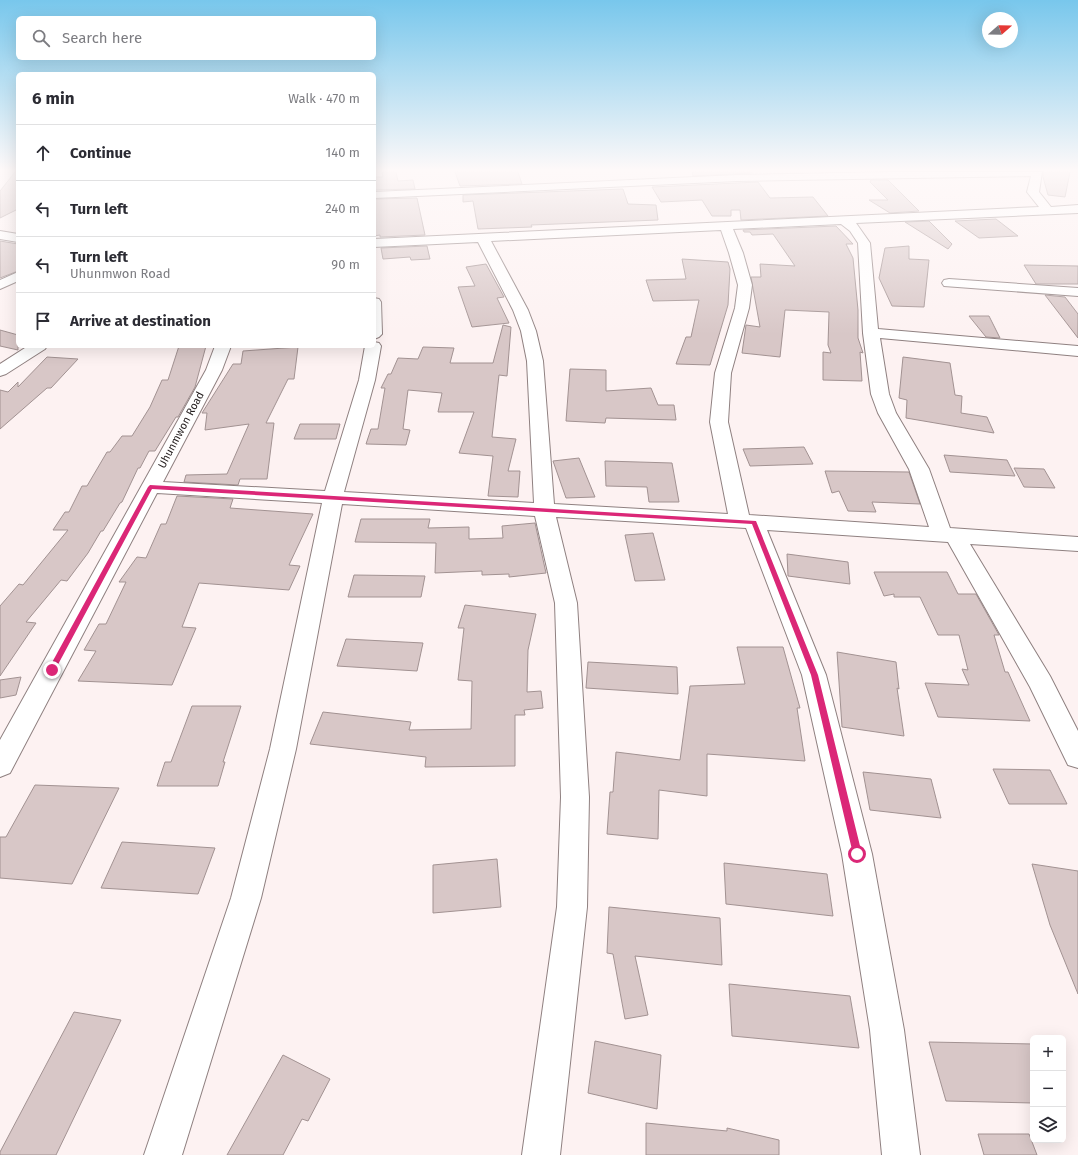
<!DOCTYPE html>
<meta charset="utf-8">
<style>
:root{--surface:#fff;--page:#f7f7f7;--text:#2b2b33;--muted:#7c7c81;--line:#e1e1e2}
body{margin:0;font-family:"Fira Sans",sans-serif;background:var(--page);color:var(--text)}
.controls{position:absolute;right:12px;bottom:12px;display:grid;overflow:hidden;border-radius:6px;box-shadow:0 4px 16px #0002}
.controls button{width:36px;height:36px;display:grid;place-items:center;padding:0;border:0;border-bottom:1px solid var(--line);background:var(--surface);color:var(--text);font:20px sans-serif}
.compass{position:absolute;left:982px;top:12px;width:36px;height:36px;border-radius:50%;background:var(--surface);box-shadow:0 4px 16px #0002;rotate:70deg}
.stop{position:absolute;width:12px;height:12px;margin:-9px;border:3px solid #db2777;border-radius:50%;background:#fff}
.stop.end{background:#db2777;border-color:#fff;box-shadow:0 1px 4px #0008}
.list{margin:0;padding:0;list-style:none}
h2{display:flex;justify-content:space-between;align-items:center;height:52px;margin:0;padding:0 16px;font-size:17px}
h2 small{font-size:13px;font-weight:400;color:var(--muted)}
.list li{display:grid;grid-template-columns:26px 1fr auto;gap:12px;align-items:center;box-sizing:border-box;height:56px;padding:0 16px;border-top:1px solid var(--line)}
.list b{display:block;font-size:15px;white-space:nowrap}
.list p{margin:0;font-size:13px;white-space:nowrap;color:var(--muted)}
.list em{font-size:13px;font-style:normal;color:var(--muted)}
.icon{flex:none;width:22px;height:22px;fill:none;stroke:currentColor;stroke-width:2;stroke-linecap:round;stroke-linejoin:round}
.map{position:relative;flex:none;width:1078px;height:1155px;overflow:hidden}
.search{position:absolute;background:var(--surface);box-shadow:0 4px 16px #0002;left:16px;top:16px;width:360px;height:44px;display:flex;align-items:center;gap:10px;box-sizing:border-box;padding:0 14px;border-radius:6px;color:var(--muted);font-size:15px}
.panel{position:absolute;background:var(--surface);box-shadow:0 4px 16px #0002;left:16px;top:72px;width:360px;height:276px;border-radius:6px}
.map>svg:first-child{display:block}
</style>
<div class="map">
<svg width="1078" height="1155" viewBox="0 0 1078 1155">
<rect width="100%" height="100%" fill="#fdf2f2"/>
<g fill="#d8c7c7" stroke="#a29292">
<path d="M15,172H18V209L0,218V191Z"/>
<path d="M382,172H396L398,181L413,180L415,189L374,190V177H383Z"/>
<path d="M455,172H518L522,184L460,186Z"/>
<path d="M692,172H751L752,173L693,176Z"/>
<path d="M1043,172H1070L1065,197L1048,195L1043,177Z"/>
<path d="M871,180H888L919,211L890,213L869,200H888L870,182Z"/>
<path d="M758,182L770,198L813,197L828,216L741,220L740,210H731V216H712L702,200L661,202L652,187Z"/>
<path d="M623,189L628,204L656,205L658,220L531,225L532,227L478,229L473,201L463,202V195Z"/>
<path d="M417,198L425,235L380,237V235L374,236V199Z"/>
<path d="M996,219L1018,236L979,238L955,221Z"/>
<path d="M929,221L952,244L948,249L905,222Z"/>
<path d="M836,226L853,244H846L853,258L858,310V338L863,353L860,352L862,381L823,380V352L831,353L828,345L829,312L785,310L780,357L742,353L746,325L760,327L751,277H761L760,264L795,266L773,234L752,235L750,232H744L743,230Z"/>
<path d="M0,241L18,244V271L0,278Z"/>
<path d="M427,246L430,259L411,260L410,257L383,259L381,248Z"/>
<path d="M909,246V259L929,260L924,307L892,306L879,278L885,248Z"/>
<path d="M682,259L728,262L730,269L728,305L710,365L676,364L686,337H691L699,300L653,301L646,280L686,279Z"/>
<path d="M486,264L504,297L497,298L509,323L472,327L458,287L475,286L466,267Z"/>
<path d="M1024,265L1078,266V284H1036Z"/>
<path d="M1045,295L1065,297L1078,314V338Z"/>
<path d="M969,316H989L1000,338L986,337Z"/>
<path d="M503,325L511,327L507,376L499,375L492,437L516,439L508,471H520L518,497L488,496L493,456L459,453L474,412H438L442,393L408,390L403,429L410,430L406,445L366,444L371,429H378L385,388H381L388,374H391L398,358L418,359L423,347L454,348L450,363H493Z"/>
<path d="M0,330L18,335V350L0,346Z"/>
<path d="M179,346H206L195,387L178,417H176L155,451H149L140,468H138L122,502L120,503L103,531H101L88,553L67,581L61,580L26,622L36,623L0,676V606L19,584L23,585L68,530H53L65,512H69L82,486H87L107,452H110L122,436H132L150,407L162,380H168Z"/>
<path d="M298,347L294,379H288L266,423H274L267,479H240L238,485L184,482L186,475L227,474L249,424L205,430L207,413H202L233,364H241L243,351Z"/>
<path d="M47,357L78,359L51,388H47L0,429V390L8,392L18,382V387Z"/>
<path d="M903,357L950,363L955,395L962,396L961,413L987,417L994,433L906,418L907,400L899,398Z"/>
<path d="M570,369L606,370V391L651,388L658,405H674L676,420L606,418L605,423L566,421Z"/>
<path d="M300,424H340L336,439H294Z"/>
<path d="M804,447L813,464L750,466L743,449Z"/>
<path d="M944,455L1007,460L1015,476L950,472Z"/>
<path d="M579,458L595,497L566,498L553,461Z"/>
<path d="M605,461L672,463L679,502H649L647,487L606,486Z"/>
<path d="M1014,468L1044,469L1055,488L1024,487Z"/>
<path d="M825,471L909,472L920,504L872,502L876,512L848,511L839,491L832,493Z"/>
<path d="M177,496L233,499L230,508L313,514L289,565L300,566L289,590L199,583L182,627L196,628L172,685L78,681L96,651L84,650L99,624H106L126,582H119L137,557L146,558L161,524H166Z"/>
<path d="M361,519H430L428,528L469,527V539L503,538L502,526L535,523L546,573L509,577V574L482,575V571L435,573L436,543L355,542Z"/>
<path d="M653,533L665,580L635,581L625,535Z"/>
<path d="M787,554L848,562L850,584L788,576Z"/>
<path d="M874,572H947L958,594H976L999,635H994L1005,672H1008L1030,721L938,717L925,683L969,685L962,669L968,670L959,635H938L920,597H894V594L884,596Z"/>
<path d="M354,575L425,576L421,597H348Z"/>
<path d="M465,605L536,614L528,650L527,692L541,691L543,708L524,710L525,715H515V766L425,767L426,757L310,744L323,712L411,722L409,730L471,729L472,681L458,680L464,628H458Z"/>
<path d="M346,639L423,643L417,671L337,666Z"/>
<path d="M737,647H783L800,708H797L805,761L707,754V796L659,790L658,839L607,834L610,792H613L616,752L680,760L690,686L745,684Z"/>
<path d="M837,652L896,662L899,689L897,688L904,736L842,727Z"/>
<path d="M588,662L677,667L678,694L586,688Z"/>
<path d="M21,677L16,695L0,698V680Z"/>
<path d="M192,706H241L223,762H225L218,786H157L165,762H171Z"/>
<path d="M993,769L1050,770L1067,804H1009Z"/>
<path d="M863,772L931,779L941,818L870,810Z"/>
<path d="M35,785L119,788L72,884L0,878V837H6Z"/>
<path d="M122,842L215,848L198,894L101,888Z"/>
<path d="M497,859L501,907L433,913V865Z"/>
<path d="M724,863L827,874L833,916L726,904Z"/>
<path d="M1032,864L1078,871V994L1050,925Z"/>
<path d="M609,907L720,918L722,965L635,956L648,1015L625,1019L613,954L607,953Z"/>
<path d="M729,984L850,996L859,1048L732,1036Z"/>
<path d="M74,1012L121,1020L56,1155H0V1152Z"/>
<path d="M595,1041L661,1055L657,1109L588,1093Z"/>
<path d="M929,1042L1033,1044V1103L946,1101Z"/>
<path d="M283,1055L330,1079L308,1121L302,1119L283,1155H227Z"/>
<path d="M646,1123L727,1131V1128L779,1140V1155H646Z"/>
<path d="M978,1134H1029L1037,1155H984Z"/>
</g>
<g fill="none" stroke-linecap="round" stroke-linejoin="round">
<defs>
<g id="minor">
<path d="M891,172H1042L1039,192L1051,207L1078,205V213L856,223L870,243L878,329L1078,346V356L880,338L889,394L896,413L929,469L950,528L1078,537V551L970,544L1050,676L1078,731V768L1068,765L1030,687L948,542L767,530L826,675L872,854L904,1030L920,1155H882L870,1030L842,854L802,675L746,528L556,517L577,603L589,797L587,907L560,1155H522L557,907L561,797L555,603L535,516L342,504L296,749L261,898L182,1155H144L231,898L270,749L322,503L157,493L10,773L0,777V740L206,370L215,346H231L222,370L163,482L325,491L359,380L365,346H374V342L379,343L381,346L375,380L344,492L534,503L527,361L521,331L513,310L478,242L374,247V239L1039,207L1027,192L1031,176L737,181L374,198V192L737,175ZM841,224L850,231L858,243L863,333L871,394L878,413L909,469L929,527L749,515L728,422L731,373L749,308L752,285L743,253L733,229ZM721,230L729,253L738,285L735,308L715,373L710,422L728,514L554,504L543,361L536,331L528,310L491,241Z"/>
<path d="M0,231L18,234V242L0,239Z"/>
<path d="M18,272V281L0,289V280Z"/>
<path d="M949,279L1078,288V296L944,286L942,283L944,280Z"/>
<path d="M374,298L379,299L381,302L382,334L379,337L374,339Z"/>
<path d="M28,346H47L45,349L6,374L0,376V364Z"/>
</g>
</defs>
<use href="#minor" stroke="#8f8080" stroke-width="2"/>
<use href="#minor" fill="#fff" fill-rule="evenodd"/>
</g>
<linearGradient id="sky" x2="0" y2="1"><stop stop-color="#78c7ec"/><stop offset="0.51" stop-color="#fef9f9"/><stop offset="1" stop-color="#fef9f9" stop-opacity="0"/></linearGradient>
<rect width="1078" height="334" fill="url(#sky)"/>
<path fill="#db2777" d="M150,485L756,521L818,675L862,854L860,857H854L853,854L811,675L752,524L152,489L54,672H49V668L148,487Z"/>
<g text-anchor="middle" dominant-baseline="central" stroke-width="3" stroke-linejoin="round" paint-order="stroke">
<g font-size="11" fill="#272121" stroke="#fff">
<text transform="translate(181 430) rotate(-62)">Uhunmwon Road</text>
</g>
</g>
</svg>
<div class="controls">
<button>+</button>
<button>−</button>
<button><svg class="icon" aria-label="layers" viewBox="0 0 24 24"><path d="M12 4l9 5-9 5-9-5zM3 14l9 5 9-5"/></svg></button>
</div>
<svg class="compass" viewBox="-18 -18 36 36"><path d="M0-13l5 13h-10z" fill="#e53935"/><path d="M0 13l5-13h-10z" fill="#7c7c81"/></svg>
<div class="stop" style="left:857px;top:854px"></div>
<div class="stop end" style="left:52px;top:670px"></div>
<div class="search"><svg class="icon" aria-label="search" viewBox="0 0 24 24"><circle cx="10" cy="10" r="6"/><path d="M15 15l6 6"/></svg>Search here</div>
<section class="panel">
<h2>6 min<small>Walk · 470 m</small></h2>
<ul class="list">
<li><svg class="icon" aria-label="ahead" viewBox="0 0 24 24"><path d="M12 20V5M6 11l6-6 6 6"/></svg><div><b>Continue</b></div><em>140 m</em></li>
<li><svg class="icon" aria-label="left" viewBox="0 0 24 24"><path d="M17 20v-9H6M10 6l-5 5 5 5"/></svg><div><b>Turn left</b></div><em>240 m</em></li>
<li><svg class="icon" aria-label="left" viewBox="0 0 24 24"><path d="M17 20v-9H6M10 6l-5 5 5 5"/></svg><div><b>Turn left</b><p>Uhunmwon Road</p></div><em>90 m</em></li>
<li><svg class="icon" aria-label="arrive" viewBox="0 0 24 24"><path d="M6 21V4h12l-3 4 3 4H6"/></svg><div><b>Arrive at destination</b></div></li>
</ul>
</section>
</div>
